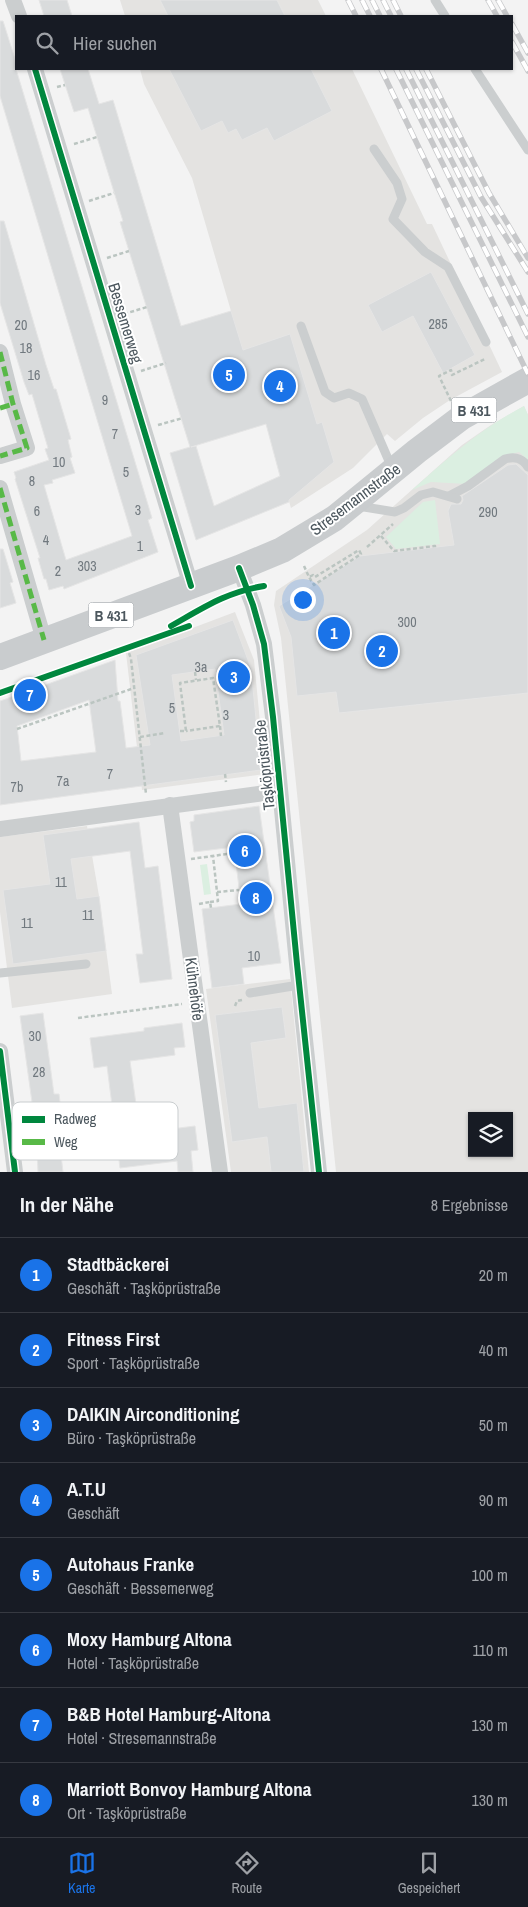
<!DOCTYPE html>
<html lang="de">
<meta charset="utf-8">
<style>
:root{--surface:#171b24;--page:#242831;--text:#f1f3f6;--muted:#9ea1a6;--line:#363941;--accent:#1a73e8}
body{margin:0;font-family:"Archivo Narrow",sans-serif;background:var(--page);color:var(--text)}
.controls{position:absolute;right:15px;bottom:15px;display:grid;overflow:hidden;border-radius:0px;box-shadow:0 1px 4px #0004}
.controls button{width:45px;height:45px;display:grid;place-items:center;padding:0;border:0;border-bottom:1px solid var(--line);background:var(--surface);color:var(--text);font:25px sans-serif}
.you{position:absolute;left:302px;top:599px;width:18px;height:18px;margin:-12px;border:4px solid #fff;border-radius:50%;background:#1a73e8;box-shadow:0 0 0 8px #1a73e833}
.badge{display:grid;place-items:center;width:32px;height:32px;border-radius:50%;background:var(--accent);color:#fff;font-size:16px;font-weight:700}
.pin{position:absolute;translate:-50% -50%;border:2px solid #fff;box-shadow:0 1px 5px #0006}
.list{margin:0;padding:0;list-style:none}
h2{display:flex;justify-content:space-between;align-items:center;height:65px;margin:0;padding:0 20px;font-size:21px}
h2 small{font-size:16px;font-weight:400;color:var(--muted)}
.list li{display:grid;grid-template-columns:32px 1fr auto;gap:15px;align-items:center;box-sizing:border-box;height:75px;padding:0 20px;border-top:1px solid var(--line)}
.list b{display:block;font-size:19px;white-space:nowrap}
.list p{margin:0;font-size:16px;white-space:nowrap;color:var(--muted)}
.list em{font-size:16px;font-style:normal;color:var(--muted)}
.icon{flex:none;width:28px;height:28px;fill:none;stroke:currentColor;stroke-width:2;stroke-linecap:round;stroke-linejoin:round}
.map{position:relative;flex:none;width:528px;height:1172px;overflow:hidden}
.search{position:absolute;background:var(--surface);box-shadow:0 1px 4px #0004;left:15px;right:15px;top:15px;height:55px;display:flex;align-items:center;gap:12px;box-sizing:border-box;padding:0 18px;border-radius:0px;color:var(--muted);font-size:19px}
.sheet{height:665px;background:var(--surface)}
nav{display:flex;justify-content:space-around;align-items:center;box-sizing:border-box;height:70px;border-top:1px solid var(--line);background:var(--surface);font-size:14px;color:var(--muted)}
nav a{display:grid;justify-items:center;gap:2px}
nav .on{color:var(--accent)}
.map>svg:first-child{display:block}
</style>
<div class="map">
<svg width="528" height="1172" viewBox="0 0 528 1172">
<rect width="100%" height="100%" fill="#f3f3f3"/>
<g fill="#e4e3e1" fill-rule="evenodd">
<path d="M120,0H318L326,16H125Z"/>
<path d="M140,69H352L427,224H432L502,372L450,400L423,418L395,441L387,434L353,468L291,508L266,424L236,433L202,320L231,311L192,178L144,84Z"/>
<path d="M524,406L528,415V1172H336L281,638L274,605L276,591L367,530L462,445L491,425ZM472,1116H509V1153H472Z"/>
<path d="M235,612L254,660L265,774L142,790L126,653Z"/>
<path d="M87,826L99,896L112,994L12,1008L0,912V837Z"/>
<path d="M290,979L309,1172H231L206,989Z"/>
</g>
<g fill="#dbefe1">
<path d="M524,406L528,415V460L519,452L508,455L467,484L431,482L412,490C448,458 480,429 524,406Z"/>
<path d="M435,500L440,544L396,549L386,537L423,502Z"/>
<path d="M207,864L211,894L204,895L200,865Z"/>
</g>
<g fill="#d9dbdc" stroke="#e5e5e5" fill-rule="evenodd">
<path d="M39,0H67L72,16H44Z"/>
<path d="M160,0H277L285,16H168Z"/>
<path d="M0,21H3L15,59L16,69L152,518L148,520L158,552L64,589L63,586L49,590L46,579H44L38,558H40L15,479L16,478L14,472L49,460L45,449L48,448L32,394L29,395L24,382L0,303V221H4L46,365L54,389H56L71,439L68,440L72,457L70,458L75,473L52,480L53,483L44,485L66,560L132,536L0,96Z"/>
<path d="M60,69H88L99,104L113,100L181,326L231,311L243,350L290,334L317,424L322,422L334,462L289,500V502L196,540L170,453L190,447L120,222L123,221L88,108L74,112ZM266,424L280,476L214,506L196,446L191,447Z"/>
<path d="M169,69H311L332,111L274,141L267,128L242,140L236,129L228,133L222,121L201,131Z"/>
<path d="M431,272L475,355L443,373L413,316L382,332L368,305Z"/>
<path d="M516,464L528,475V693L339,713L336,692L297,696L291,637L279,606L360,556L454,545L448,511L451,504H461L463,500L462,496L508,465Z"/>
<path d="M0,549H3L13,582L10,583L16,603L0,608Z"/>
<path d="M233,620L251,668L261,770L0,805V701L115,660L118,701H120L126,748L150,745L136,655ZM215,669L224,735L181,741L172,675ZM89,700L96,752L21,761L17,726Z"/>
<path d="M259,806L281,963L242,968L244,984L212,988L202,909L241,904L234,847L194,852L190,822L194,821V815Z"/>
<path d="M139,822L145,868L158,866L172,979L140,983L136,954H143L130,851L71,859L77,899L99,896L106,951L13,964L3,890L50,884L43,835Z"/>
<path d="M282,1007L286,1038L251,1043L259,1108L297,1103L304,1172H271L267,1137L232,1142L215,1015Z"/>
<path d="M43,1013L54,1094H59L62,1119L57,1120L63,1172H38L36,1131L20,1016Z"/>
<path d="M182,1023L185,1047L174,1048L175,1055L130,1061L140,1133L195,1126L198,1150L191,1151L193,1172H178L177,1161L120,1168L107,1066L94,1068L90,1038L144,1031V1028Z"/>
</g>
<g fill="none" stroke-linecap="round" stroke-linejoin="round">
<g stroke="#bbc5c1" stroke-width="2.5" stroke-dasharray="4 2.5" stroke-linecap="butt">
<path d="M57,87L65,85"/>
<path d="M74,144L97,137"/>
<path d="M89,201L114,193"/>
<path d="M107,258L129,251"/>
<path d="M124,314L147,307"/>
<path d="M141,371L166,363"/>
<path d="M451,401L439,376L451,370L452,375L485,359"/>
<path d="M158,425L183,418"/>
<path d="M381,536L394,551L435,546V548"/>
<path d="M367,547L393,524"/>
<path d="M304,566L309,577L313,575L315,577L359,550L361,554L314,585L309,577"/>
<path d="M127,647L131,659L146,794"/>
<path d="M195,672L196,680"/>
<path d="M0,693L189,626"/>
<path d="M220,726L221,736"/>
<path d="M17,729L134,688"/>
<path d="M180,731H186L180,683L213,678L220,726L186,731"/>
<path d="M140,737L165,733"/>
<path d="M225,774L226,782"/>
<path d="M191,859L234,853"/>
<path d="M217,892L239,890"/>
<path d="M210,902L218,901L213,856"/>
<path d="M199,904L210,902L211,908"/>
<path d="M235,1006L237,1001L242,1000"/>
<path d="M78,1018L182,1004"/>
</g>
<g stroke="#cbcecf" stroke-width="9">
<path d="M435,0L445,16"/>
<path d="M475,69L528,150"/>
<path d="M374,149L397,183L402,199L393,219L425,252L448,267L486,342"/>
<path d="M301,326L325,392L334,398L349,393L362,399L392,468"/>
<path d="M449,496L468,486L505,459C515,456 522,458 528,467"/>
<path d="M358,506L395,512L404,508L421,495L433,492L457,499"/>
<path d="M0,973L86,964"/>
<path d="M250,993L299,985"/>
</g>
<g stroke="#cbcecf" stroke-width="16">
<path d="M13,0L19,16"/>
<path d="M35,69L191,586"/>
<path d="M0,352L13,404L27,448L0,456"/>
<path d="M0,488L44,640"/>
<path d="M239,568L253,605L264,644L273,717L297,964L319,1172"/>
<path d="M170,805L220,1172"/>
<path d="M0,829L280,791"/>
<path d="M0,1051L15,1172"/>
</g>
<path stroke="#c9ccce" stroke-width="26" d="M0,657L239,568L282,550L335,518L417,451L462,417L528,380"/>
<defs>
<g id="rail">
<path d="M348,0L356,16"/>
<path d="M362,0L370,16"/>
<path d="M372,0L380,16"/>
<path d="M383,0L391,16"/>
<path d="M393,0L401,16"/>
<path d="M488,0L497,16"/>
<path d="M498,0L507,16"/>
<path d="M512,24L528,53"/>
<path d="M512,42L528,71"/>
<path d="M381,69L528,374"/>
<path d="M396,69L528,337"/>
<path d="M406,69L528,314"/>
<path d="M416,69L481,197L528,272"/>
<path d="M426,69L489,193L528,258"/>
</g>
</defs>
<use href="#rail" stroke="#c7c8ca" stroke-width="5.5"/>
<use href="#rail" stroke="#fff" stroke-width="4" stroke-dasharray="11" stroke-linecap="butt"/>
<g stroke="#58b947" stroke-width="5" stroke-dasharray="10 5" stroke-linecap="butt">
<path d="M0,352L13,404L27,448L0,456"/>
<path d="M0,408L13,404"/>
<path d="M0,488L44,640"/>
</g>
<defs>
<g id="cycleway">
<path d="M35,69L191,586"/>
<path d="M239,568L253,605L264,644L273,717L297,964L319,1172"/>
<path d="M171,626C203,608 226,592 264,586"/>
<path d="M0,693L189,626"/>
<path d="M0,1051L15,1172"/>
</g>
</defs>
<use href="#cycleway" stroke="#fff" stroke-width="9"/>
<use href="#cycleway" stroke="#00873e" stroke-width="6"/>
</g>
<g text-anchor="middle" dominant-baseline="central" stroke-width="4" stroke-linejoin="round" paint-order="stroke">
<g font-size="14" fill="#71797f">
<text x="438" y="324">285</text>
<text x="21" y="325">20</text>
<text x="26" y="348">18</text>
<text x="34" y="375">16</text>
<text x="105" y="400">9</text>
<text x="115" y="434">7</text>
<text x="59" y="462">10</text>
<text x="126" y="472">5</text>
<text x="32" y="481">8</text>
<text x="138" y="510">3</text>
<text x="37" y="511">6</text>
<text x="488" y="512">290</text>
<text x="46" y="540">4</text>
<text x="140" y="546">1</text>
<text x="87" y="566">303</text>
<text x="58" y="571">2</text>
<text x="407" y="622">300</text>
<text x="201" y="667">3a</text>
<text x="172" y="708">5</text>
<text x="226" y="715">3</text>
<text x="110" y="774">7</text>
<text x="63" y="781">7a</text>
<text x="17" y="787">7b</text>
<text x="61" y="882">11</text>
<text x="88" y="915">11</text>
<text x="27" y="923">11</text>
<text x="254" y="956">10</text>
<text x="35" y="1036">30</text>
<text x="39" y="1072">28</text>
</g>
<g fill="#fff" stroke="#82898e" stroke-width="1">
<rect x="451.5" y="397.5" width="45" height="25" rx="4"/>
<rect x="88.5" y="602.5" width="45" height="25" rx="4"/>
</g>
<g font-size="15" font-weight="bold" fill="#4c575e">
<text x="474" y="410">B 431</text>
<text x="111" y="615">B 431</text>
</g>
<g font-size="16" fill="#4c575e" stroke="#fff">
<text transform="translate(126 323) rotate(73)">Bessemerweg</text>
<text transform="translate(355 499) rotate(-37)">Stresemannstraße</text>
<text transform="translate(264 765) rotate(-96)">Taşköprüstraße</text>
<text transform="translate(195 989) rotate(83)">Kühnehöfe</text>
</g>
</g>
<rect x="12" y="1102" width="166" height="58" rx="8" fill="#fff" stroke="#c9cdcf" stroke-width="1"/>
<rect x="22" y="1116" width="23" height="7" fill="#00873e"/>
<rect x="22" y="1139" width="23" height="6" fill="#58b947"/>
<g font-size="14" fill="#4c575e">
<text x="54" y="1124">Radweg</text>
<text x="54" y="1147">Weg</text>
</g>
</svg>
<div class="controls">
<button><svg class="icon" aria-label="layers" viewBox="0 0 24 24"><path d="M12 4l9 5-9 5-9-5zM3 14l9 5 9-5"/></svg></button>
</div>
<div class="you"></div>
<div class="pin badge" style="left:334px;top:633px">1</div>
<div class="pin badge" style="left:382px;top:651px">2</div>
<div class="pin badge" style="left:234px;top:677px">3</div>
<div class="pin badge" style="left:280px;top:386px">4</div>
<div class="pin badge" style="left:229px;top:375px">5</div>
<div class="pin badge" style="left:245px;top:851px">6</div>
<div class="pin badge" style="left:30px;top:695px">7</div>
<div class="pin badge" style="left:256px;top:898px">8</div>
<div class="search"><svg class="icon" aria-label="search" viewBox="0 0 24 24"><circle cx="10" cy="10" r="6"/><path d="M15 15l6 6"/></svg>Hier suchen</div>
</div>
<section class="sheet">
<h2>In der Nähe<small>8 Ergebnisse</small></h2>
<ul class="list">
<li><span class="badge">1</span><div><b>Stadtbäckerei</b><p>Geschäft · Taşköprüstraße</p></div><em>20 m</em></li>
<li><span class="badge">2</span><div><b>Fitness First</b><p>Sport · Taşköprüstraße</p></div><em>40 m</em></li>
<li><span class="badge">3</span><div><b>DAIKIN Airconditioning</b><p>Büro · Taşköprüstraße</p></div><em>50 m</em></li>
<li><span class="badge">4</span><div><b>A.T.U</b><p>Geschäft</p></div><em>90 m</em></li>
<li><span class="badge">5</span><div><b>Autohaus Franke</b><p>Geschäft · Bessemerweg</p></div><em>100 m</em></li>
<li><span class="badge">6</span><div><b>Moxy Hamburg Altona</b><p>Hotel · Taşköprüstraße</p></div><em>110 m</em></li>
<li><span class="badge">7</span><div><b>B&amp;B Hotel Hamburg-Altona</b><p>Hotel · Stresemannstraße</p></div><em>130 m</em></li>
<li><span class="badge">8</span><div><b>Marriott Bonvoy Hamburg Altona</b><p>Ort · Taşköprüstraße</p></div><em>130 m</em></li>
</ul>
</section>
<nav>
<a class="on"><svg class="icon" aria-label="map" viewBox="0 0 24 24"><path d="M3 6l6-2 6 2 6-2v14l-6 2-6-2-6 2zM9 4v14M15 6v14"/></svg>Karte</a>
<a><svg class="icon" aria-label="directions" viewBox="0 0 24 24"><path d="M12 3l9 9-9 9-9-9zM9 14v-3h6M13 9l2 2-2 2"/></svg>Route</a>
<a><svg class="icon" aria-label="saved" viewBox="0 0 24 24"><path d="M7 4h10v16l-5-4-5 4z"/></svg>Gespeichert</a>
</nav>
